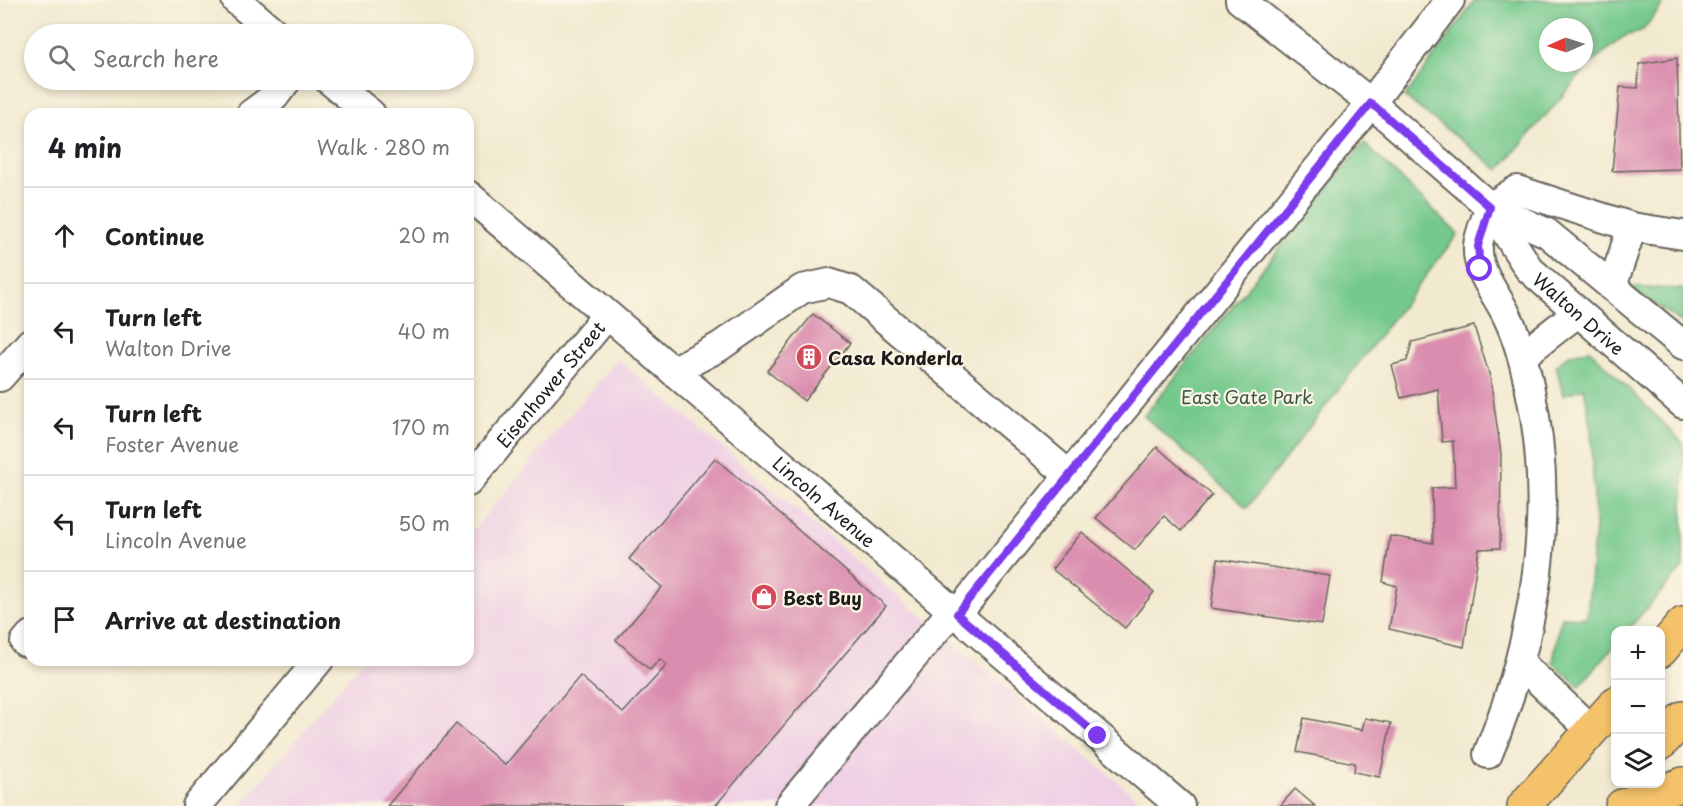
<!DOCTYPE html>
<meta charset="utf-8">
<style>
:root{--surface:#fff;--page:#f6f6f6;--text:#202124;--muted:#757577;--line:#e0e0e0}
body{margin:0;font-family:"Playpen Sans",sans-serif;background:var(--page);color:var(--text)}
.controls{position:absolute;right:18px;bottom:18px;display:grid;overflow:hidden;border-radius:12px;box-shadow:0 3px 9px #0003}
.controls button{width:54px;height:54px;display:grid;place-items:center;padding:0;border:0;border-bottom:2px solid var(--line);background:var(--surface);color:var(--text);font:30px sans-serif}
.compass{position:absolute;left:1539px;top:18px;width:54px;height:54px;border-radius:50%;background:var(--surface);box-shadow:0 3px 9px #0003;rotate:267deg}
.stop{position:absolute;width:18px;height:18px;margin:-14px;border:4px solid #7c3aed;border-radius:50%;background:#fff}
.stop.end{background:#7c3aed;border-color:#fff;box-shadow:0 2px 6px #0008}
.list{margin:0;padding:0;list-style:none}
h2{display:flex;justify-content:space-between;align-items:center;height:78px;margin:0;padding:0 24px;font-size:26px}
h2 small{font-size:20px;font-weight:400;color:var(--muted)}
.list li{display:grid;grid-template-columns:39px 1fr auto;gap:18px;align-items:center;box-sizing:border-box;height:96px;padding:0 24px;border-top:2px solid var(--line)}
.list b{display:block;font-size:22px;white-space:nowrap}
.list p{margin:0;font-size:20px;white-space:nowrap;color:var(--muted)}
.list em{font-size:20px;font-style:normal;color:var(--muted)}
.icon{flex:none;width:33px;height:33px;fill:none;stroke:currentColor;stroke-width:2;stroke-linecap:round;stroke-linejoin:round}
.map{position:relative;flex:none;width:1683px;height:806px;overflow:hidden}
.search{position:absolute;background:var(--surface);box-shadow:0 3px 9px #0003;left:24px;top:24px;width:450px;height:66px;display:flex;align-items:center;gap:15px;box-sizing:border-box;padding:0 21px;border-radius:33px;color:var(--muted);font-size:22px}
.panel{position:absolute;background:var(--surface);box-shadow:0 3px 9px #0003;left:24px;top:108px;width:450px;height:558px;border-radius:18px}
.map>svg:first-child{display:block}
</style>
<div class="map">
<svg width="1683" height="806" viewBox="0 0 1683 806">
<rect width="100%" height="100%" fill="#fcf5e5"/>
<filter id="ink" filterUnits="userSpaceOnUse"><feTurbulence type="fractalNoise" baseFrequency=".0167" numOctaves="2"/><feDisplacementMap in="SourceGraphic" scale="12" xChannelSelector="R" yChannelSelector="G"/><feConvolveMatrix kernelMatrix="1 2 1 2 8 2 1 2 1" color-interpolation-filters="sRGB"/></filter>
<filter id="wash" filterUnits="userSpaceOnUse"><feTurbulence type="fractalNoise" baseFrequency=".008" numOctaves="4" result="noise"/><feDisplacementMap in="SourceGraphic" scale="24" xChannelSelector="R" yChannelSelector="G"/><feGaussianBlur stdDeviation="1.35" result="paint"/><feColorMatrix in="noise" values="0 0 0 0 0 0 0 0 0 0 0 0 0 0 0 0 0 1.4 0 .05"/><feComposite in="paint" operator="in"/></filter>
<g filter="url(#wash)">
<rect width="100%" height="100%" fill="#f2ead0"/>
<path fill="#efd0e5" d="M618,359L1146,806H240L363,660H468V536Z"/>
<g fill="#74c98d" stroke="#487254" stroke-width="1.5" fill-rule="evenodd">
<path d="M1475,0H1666L1643,30L1623,37L1589,65L1499,170L1405,97ZM1548,27H1584V63H1548Z"/>
<path d="M1364,143L1458,234L1247,508L1144,416Z"/>
<path d="M1628,287L1683,289V323Z"/>
<path d="M1589,349L1683,443V567L1628,630H1616L1615,645L1579,687L1553,663L1559,627L1562,617L1587,618L1595,526L1591,425L1584,388L1563,395L1556,366L1567,356Z"/>
</g>
<g id="blocks">
<g fill="#da8daf">
<path d="M1677,58L1680,169L1612,171L1620,87L1638,88L1639,64Z"/>
<path d="M813,314L850,343L804,401L767,371Z"/>
<path d="M1474,326L1490,377L1501,454L1500,548L1479,549L1464,647L1389,629L1397,586L1383,582L1390,536L1433,543L1432,488L1455,487L1453,441L1442,442L1438,389L1401,398L1392,365L1407,361L1412,342Z"/>
<path d="M1157,447L1212,495L1181,531L1164,516L1135,550L1096,518Z"/>
<path d="M715,458L886,606L715,806H387L456,724L505,765L580,676L623,713L667,665L660,659L650,670L616,640L662,587L629,559Z"/>
<path d="M1082,532L1154,592L1125,628L1052,569Z"/>
<path d="M1218,559L1330,576L1322,625L1211,608Z"/>
<path d="M1304,718L1362,730L1365,718L1391,723L1380,777L1354,772L1355,763L1297,752Z"/>
<path d="M1295,789L1315,806H1280Z"/>
</g>
</g>
</g>
<g filter="url(#ink)">
<use href="#blocks" fill-opacity="0" stroke="#67645b" stroke-width="1.5"/>
<g fill="none" stroke-linecap="round" stroke-linejoin="round">
<defs>
<g id="minor">
<path d="M236,0L276,34"/>
<path d="M1240,0L1371,103L1490,207L1547,233L1683,345"/>
<path d="M329,80L371,114"/>
<path d="M251,114L274,97L287,80"/>
<path id="s1" d="M468,195L1180,806"/>
<path id="s2" d="M1490,207L1529,269L1683,404"/>
<path d="M1612,287L1632,227"/>
<path d="M1522,356L1577,313"/>
<path d="M673,371L719,347L802,289L829,283L851,290L1069,475"/>
<path d="M0,377L30,343"/>
<path id="s3" d="M468,482L607,315"/>
<path d="M957,614L1371,103L1450,0"/>
<path d="M25,642L30,636"/>
<path d="M1520,663L1592,731"/>
<path d="M1488,754C1536,637 1557,510 1529,385C1524,362 1518,338 1507,316C1497,294 1476,272 1478,246C1479,234 1486,219 1490,207L1517,190L1632,227L1683,235"/>
<path d="M197,806L319,660"/>
<path d="M789,806L952,611"/>
</g>
<g id="major">
<path d="M1660,651L1683,624"/>
<path d="M1660,744L1683,718"/>
<path d="M1524,806L1616,703"/>
<path d="M1622,806L1683,784"/>
</g>
</defs>
<use href="#minor" stroke="#67645b" stroke-width="32"/>
<use href="#major" stroke="#67645b" stroke-width="36"/>
<use href="#minor" stroke="#fff" stroke-width="28"/>
<use href="#major" stroke="#f3c26a" stroke-width="33"/>
</g>
</g>
<g fill="none" stroke-linecap="round" stroke-linejoin="round" filter="url(#ink)">
<path stroke="#7c3aed" stroke-width="8" d="M1098,736L957,614L1371,103L1490,207L1478,246L1480,269"/>
</g>
<defs>
<symbol id="building-disc" viewBox="-11 -11 22 22"><circle r="9.5" fill="#d1495b" stroke="#fcf5e5"/><path d="M-4-6H4V6H1V3H-1V6H-4ZM-2.5-4.3h1.7v1.8h-1.7ZM.8-4.3h1.7v1.8H.8ZM-2.5-1h1.7V.8h-1.7ZM.8-1h1.7V.8H.8Z" fill="#fff"/></symbol>
<symbol id="shop-disc" viewBox="-11 -11 22 22"><circle r="9.5" fill="#d1495b" stroke="#fcf5e5"/><path d="M-5-2.5h2.3a2.7 3.5 0 0 1 5.4 0H5L5.5 6h-11ZM-1.5-2.5h3a1.5 2.3 0 0 0-3 0Z" fill="#fff"/></symbol>
</defs>
<g fill-rule="evenodd">
<use href="#building-disc" x="794" y="342" width="30" height="30"/>
<use href="#shop-disc" x="749" y="582" width="30" height="30"/>
</g>
<g text-anchor="middle" dominant-baseline="central" stroke-width="4.5" stroke-linejoin="round" paint-order="stroke">
<g font-size="18" fill="#1c1c1c" stroke="#fcf5e5">
<text stroke="none"><textPath href="#s2" startOffset="140">Walton Drive</textPath></text>
<text stroke="none"><textPath href="#s3" startOffset="128">Eisenhower Street</textPath></text>
<text stroke="none"><textPath href="#s1" startOffset="470">Lincoln Avenue</textPath></text>
</g>
<g font-size="18" font-weight="bold" fill="#1c1c1c" stroke="#fcf5e5" text-anchor="start">
<text x="828" y="357">Casa Konderla</text>
<text x="783" y="597">Best Buy</text>
</g>
<g font-size="18" fill="#3b5944" stroke="#fcf5e5">
<text x="1247" y="396">East Gate Park</text>
</g>
</g>
</svg>
<div class="controls">
<button>+</button>
<button>−</button>
<button><svg class="icon" aria-label="layers" viewBox="0 0 24 24"><path d="M12 4l9 5-9 5-9-5zM3 14l9 5 9-5"/></svg></button>
</div>
<svg class="compass" viewBox="-18 -18 36 36"><path d="M0-13l5 13h-10z" fill="#e53935"/><path d="M0 13l5-13h-10z" fill="#757577"/></svg>
<div class="stop" style="left:1480px;top:269px"></div>
<div class="stop end" style="left:1098px;top:736px"></div>
<div class="search"><svg class="icon" aria-label="search" viewBox="0 0 24 24"><circle cx="10" cy="10" r="6"/><path d="M15 15l6 6"/></svg>Search here</div>
<section class="panel">
<h2>4 min<small>Walk · 280 m</small></h2>
<ul class="list">
<li><svg class="icon" aria-label="ahead" viewBox="0 0 24 24"><path d="M12 20V5M6 11l6-6 6 6"/></svg><div><b>Continue</b></div><em>20 m</em></li>
<li><svg class="icon" aria-label="left" viewBox="0 0 24 24"><path d="M17 20v-9H6M10 6l-5 5 5 5"/></svg><div><b>Turn left</b><p>Walton Drive</p></div><em>40 m</em></li>
<li><svg class="icon" aria-label="left" viewBox="0 0 24 24"><path d="M17 20v-9H6M10 6l-5 5 5 5"/></svg><div><b>Turn left</b><p>Foster Avenue</p></div><em>170 m</em></li>
<li><svg class="icon" aria-label="left" viewBox="0 0 24 24"><path d="M17 20v-9H6M10 6l-5 5 5 5"/></svg><div><b>Turn left</b><p>Lincoln Avenue</p></div><em>50 m</em></li>
<li><svg class="icon" aria-label="arrive" viewBox="0 0 24 24"><path d="M6 21V4h12l-3 4 3 4H6"/></svg><div><b>Arrive at destination</b></div></li>
</ul>
</section>
</div>
